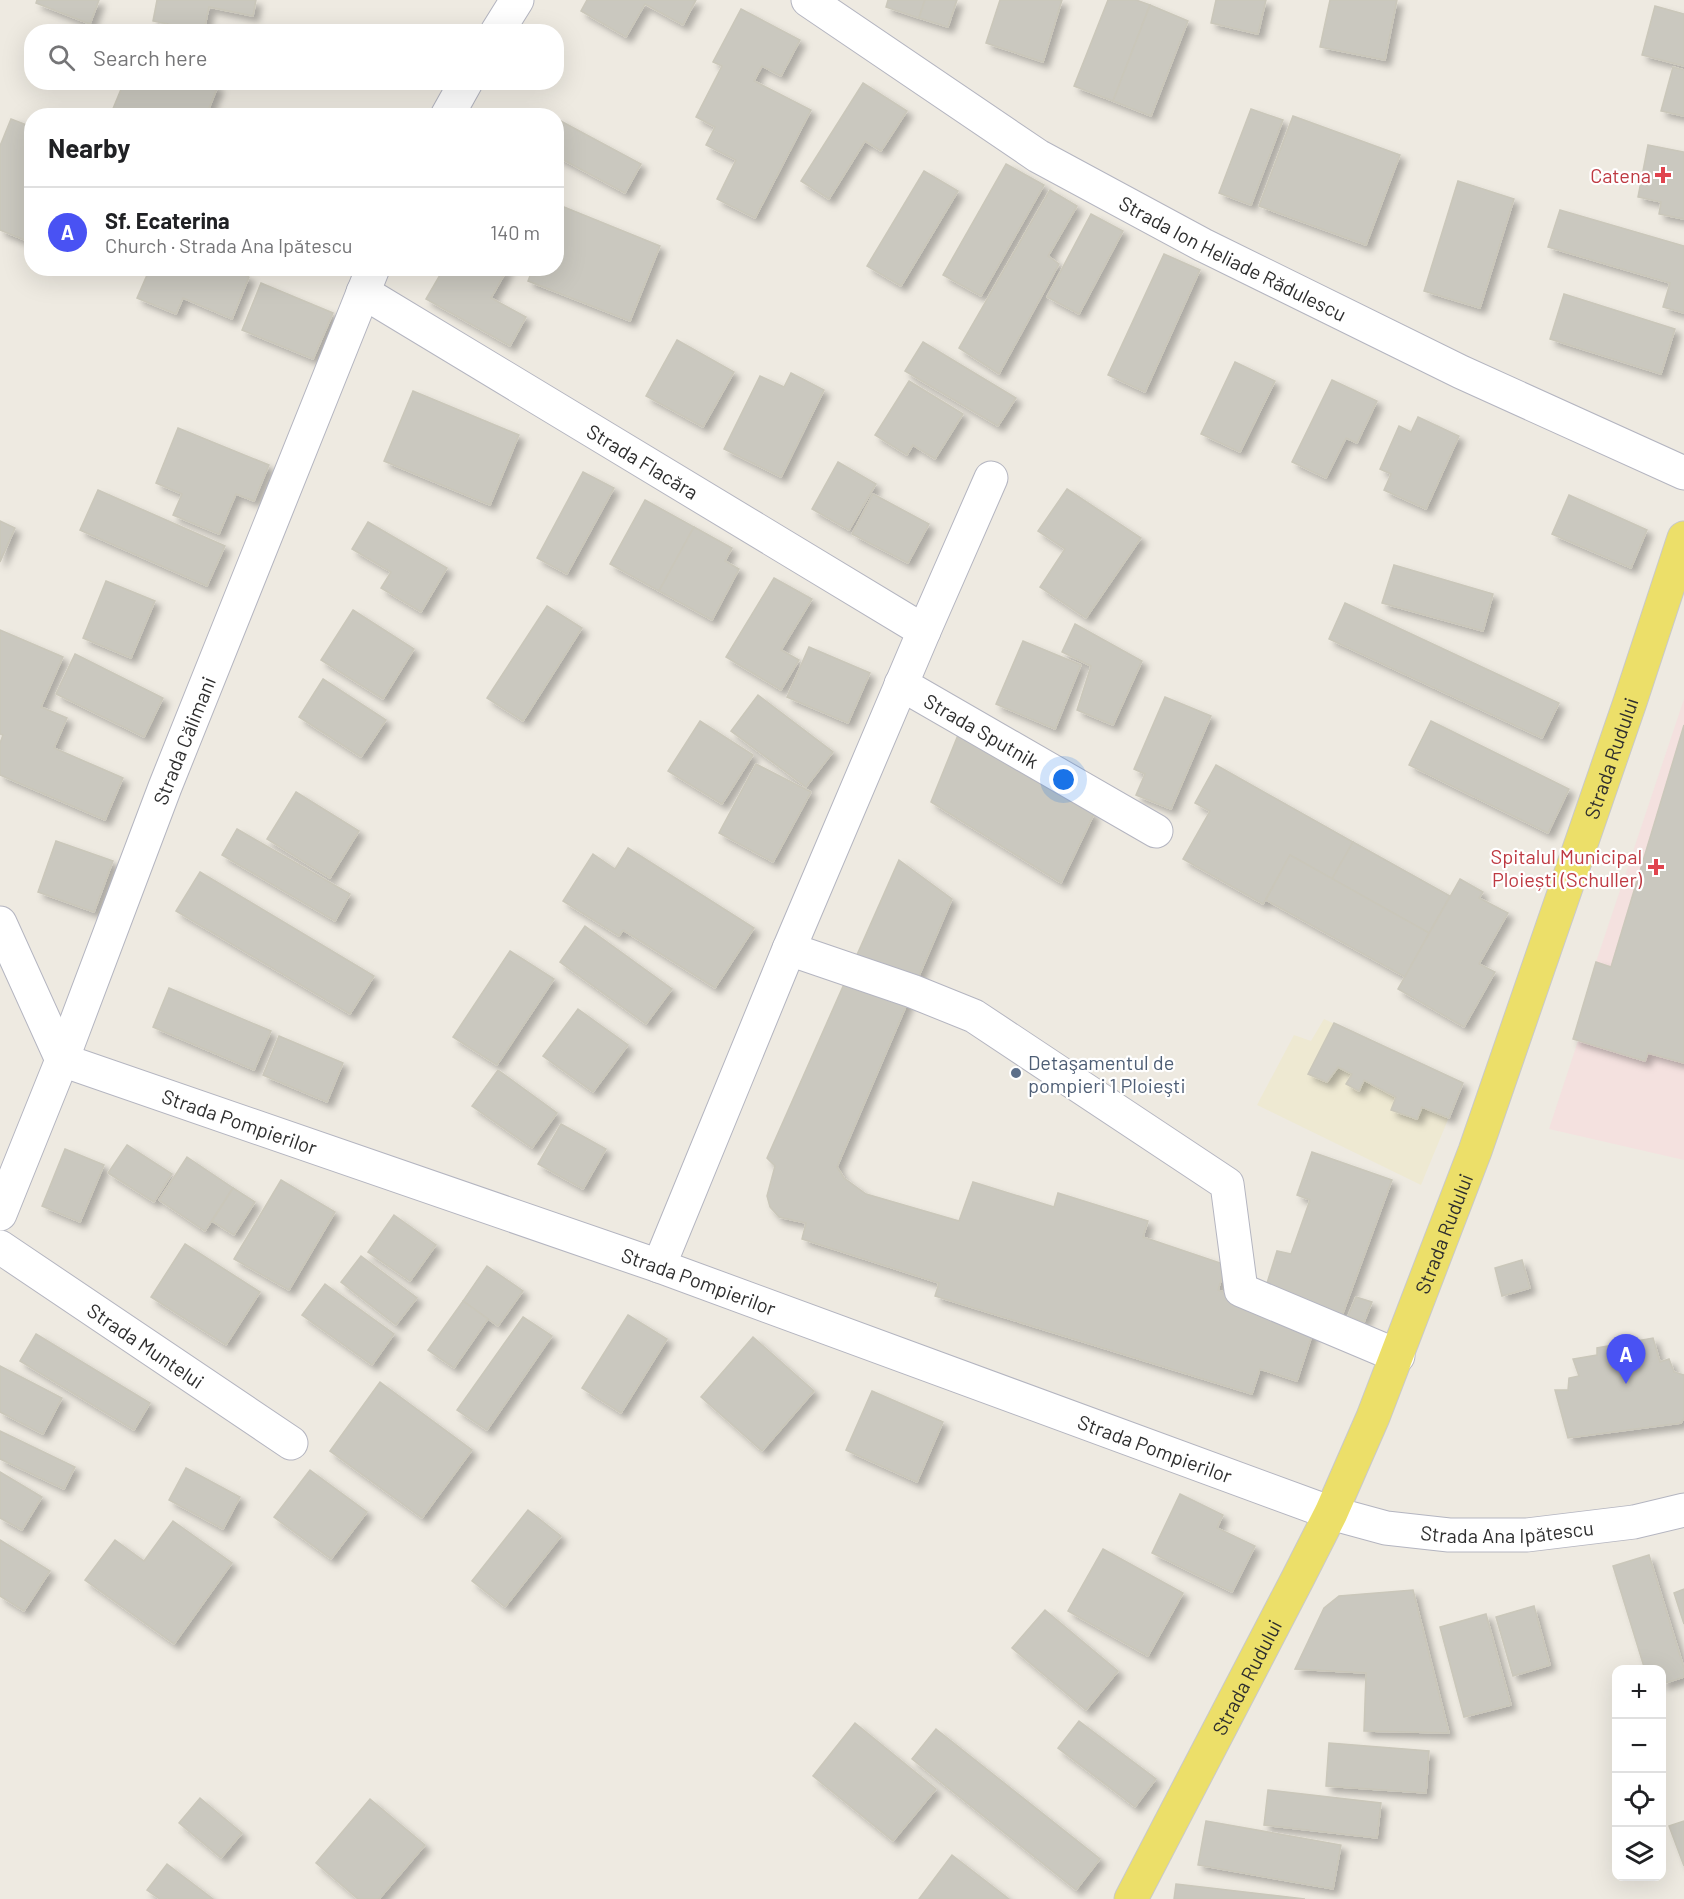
<!DOCTYPE html>
<meta charset="utf-8">
<style>
:root{--surface:#fff;--page:#f2f2f2;--text:#202124;--muted:#757577;--line:#e0e0e0;--accent:#4952f3}
body{margin:0;font-family:Barlow,sans-serif;background:var(--page);color:var(--text)}
.controls{position:absolute;right:18px;bottom:18px;display:grid;overflow:hidden;border-radius:12px;box-shadow:0 6px 24px #0002}
.controls button{width:54px;height:54px;display:grid;place-items:center;padding:0;border:0;border-bottom:2px solid var(--line);background:var(--surface);color:var(--text);font:30px sans-serif}
.you{position:absolute;left:1064px;top:780px;width:21px;height:21px;margin:-15px;border:4px solid #fff;border-radius:50%;background:#1a73e8;box-shadow:0 0 0 9px #1a73e833}
.badge{display:grid;place-items:center;width:39px;height:39px;border-radius:50%;background:var(--accent);color:#fff;font-size:20px;font-weight:700}
.pin{position:absolute;translate:-50% -50px;filter:drop-shadow(0 2px 3px #0008)}
.pin::after{content:'';position:absolute;top:32px;width:21px;height:18px;background:inherit;clip-path:polygon(0 0,100% 0,50% 100%)}
.list{margin:0;padding:0;list-style:none}
h2{display:flex;justify-content:space-between;align-items:center;height:78px;margin:0;padding:0 24px;font-size:26px}
h2 small{font-size:20px;font-weight:400;color:var(--muted)}
.list li{display:grid;grid-template-columns:39px 1fr auto;gap:18px;align-items:center;box-sizing:border-box;height:90px;padding:0 24px;border-top:2px solid var(--line)}
.list b{display:block;font-size:22px;white-space:nowrap}
.list p{margin:0;font-size:20px;white-space:nowrap;color:var(--muted)}
.list em{font-size:20px;font-style:normal;color:var(--muted)}
.icon{flex:none;width:33px;height:33px;fill:none;stroke:currentColor;stroke-width:2;stroke-linecap:round;stroke-linejoin:round}
.map{position:relative;flex:none;width:1684px;height:1899px;overflow:hidden}
.search{position:absolute;background:var(--surface);box-shadow:0 6px 24px #0002;left:24px;top:24px;width:540px;height:66px;display:flex;align-items:center;gap:15px;box-sizing:border-box;padding:0 21px;border-radius:24px;color:var(--muted);font-size:22px}
.panel{position:absolute;background:var(--surface);box-shadow:0 6px 24px #0002;left:24px;top:108px;width:540px;height:168px;border-radius:24px}
.map>svg:first-child{display:block}
</style>
<div class="map">
<svg width="1684" height="1899" viewBox="0 0 1684 1899">
<defs>
<filter id="shadow"><feDropShadow dx="5.5" dy="5.5" stdDeviation="3" flood-color="#0004"/></filter>
</defs>
<rect width="100%" height="100%" fill="#eeeae1"/>
<path fill="#eee9d2" d="M1324,1019L1463,1083L1421,1185L1257,1105L1294,1035L1311,1041Z"/>
<path fill="#f4e1df" d="M1684,699V1160L1549,1129L1578,1041L1573,1039L1596,962Z"/>
<g fill="#cac8bf" stroke="#cac7ba" stroke-width="1.5" filter="url(#shadow)">
<path d="M37,0H99L90,24L36,3Z"/>
<path d="M157,0H256L253,16L209,7L204,31L153,21Z"/>
<path d="M587,0H696L683,25L645,4L626,37L581,11Z"/>
<path d="M888,0H925L919,18L886,7Z"/>
<path d="M925,0H957L948,27L919,18Z"/>
<path d="M1000,0H1062L1043,62L986,43Z"/>
<path d="M1108,0H1136L1150,5L1113,101L1074,86Z"/>
<path d="M1216,0H1266L1258,34L1211,23Z"/>
<path d="M1330,0H1397L1385,60L1320,47Z"/>
<path d="M1150,5L1188,21L1151,116L1113,101Z"/>
<path d="M1655,6L1684,14V66L1642,55Z"/>
<path d="M741,9L800,40L781,76L762,66L754,81L811,110L755,218L717,199L736,160L706,145L715,127L696,117L722,66L713,62Z"/>
<path d="M1673,67L1684,70V116L1661,111Z"/>
<path d="M124,82H208L218,86L206,116H110Z"/>
<path d="M863,83L907,111L881,151L865,141L829,199L801,181Z"/>
<path d="M1251,109L1283,120L1251,205L1219,193Z"/>
<path d="M1293,116L1400,155L1366,245L1259,206Z"/>
<path d="M11,119L32,127V243L0,230V146Z"/>
<path d="M557,119L641,164L625,193L556,156Z"/>
<path d="M1648,145L1684,152V219L1659,214L1661,202L1638,197Z"/>
<path d="M1006,164L1044,185L981,296L943,275Z"/>
<path d="M924,171L958,191L901,286L867,266Z"/>
<path d="M1458,181L1514,199L1480,308L1424,291Z"/>
<path d="M1050,190L1077,206L1048,256L1059,264L999,374L959,348Z"/>
<path d="M559,205L660,246L630,321L528,281L533,268H556V212Z"/>
<path d="M1560,210L1684,246V313L1663,307L1670,283L1548,247Z"/>
<path d="M1091,214L1123,231L1079,314L1047,297Z"/>
<path d="M1164,254L1200,270L1145,392L1108,375Z"/>
<path d="M150,268H230L249,277L232,319L183,298L176,314L137,298Z"/>
<path d="M444,268H508L491,298L526,317L510,346L426,299Z"/>
<path d="M261,283L333,313L313,359L242,330Z"/>
<path d="M1564,294L1675,329L1661,374L1550,339Z"/>
<path d="M677,340L734,372L703,427L646,396Z"/>
<path d="M923,342L1016,398L998,426L905,371Z"/>
<path d="M1235,362L1275,381L1240,452L1201,434Z"/>
<path d="M791,373L824,390L781,477L724,449L760,376L784,387Z"/>
<path d="M1332,380L1377,401L1357,443L1346,438L1326,478L1292,462Z"/>
<path d="M909,381L963,414L935,459L913,445L907,455L875,435Z"/>
<path d="M413,391L519,435L490,505L384,461Z"/>
<path d="M1418,417L1459,436L1426,509L1384,490L1391,474L1380,469L1399,426L1411,432Z"/>
<path d="M178,428L269,465L254,501L236,494L219,534L173,515L182,494L156,483Z"/>
<path d="M838,462L876,484L849,530L812,509Z"/>
<path d="M583,472L614,488L567,574L537,558Z"/>
<path d="M1067,489L1141,538L1086,618L1040,587L1065,549L1038,531Z"/>
<path d="M98,490L225,546L207,586L80,530Z"/>
<path d="M873,494L929,524L908,563L852,534Z"/>
<path d="M1569,495L1647,530L1631,568L1552,534Z"/>
<path d="M645,500L694,527L659,591L610,564Z"/>
<path d="M0,521L15,528L0,562Z"/>
<path d="M368,522L447,568L421,612L381,588L391,572L352,549Z"/>
<path d="M694,527L732,548L725,561L739,569L712,620L659,591Z"/>
<path d="M1394,565L1493,594L1483,631L1382,603Z"/>
<path d="M774,578L812,599L781,650L799,660L781,690L726,657Z"/>
<path d="M106,581L155,601L131,658L83,638Z"/>
<path d="M1345,603L1559,703L1542,738L1329,639Z"/>
<path d="M547,606L582,628L523,721L487,698Z"/>
<path d="M353,610L414,649L383,699L321,660Z"/>
<path d="M1075,624L1142,661L1113,725L1077,710L1091,666L1062,652Z"/>
<path d="M0,630L63,657L41,707L67,718L54,748L123,778L105,820L0,775V743L3,735L0,734Z"/>
<path d="M1023,641L1081,665L1055,729L996,704Z"/>
<path d="M809,647L870,673L848,723L787,697Z"/>
<path d="M75,654L163,698L144,737L56,694Z"/>
<path d="M323,679L386,720L361,757L299,717Z"/>
<path d="M758,695L833,752L806,787L731,731Z"/>
<path d="M1165,697L1211,716L1171,809L1136,795L1145,774L1134,769Z"/>
<path d="M700,721L753,755L722,804L668,771Z"/>
<path d="M1431,721L1569,789L1548,833L1409,765Z"/>
<path d="M1684,725V1063L1648,1053L1645,1061L1573,1039L1596,962L1611,967Z"/>
<path d="M958,735L1094,814L1061,883L931,802Z"/>
<path d="M756,764L811,792L773,862L719,833Z"/>
<path d="M1216,765L1353,842L1332,879L1290,855L1263,904L1183,859L1210,811L1195,803Z"/>
<path d="M296,792L359,831L330,878L267,839Z"/>
<path d="M237,829L350,894L335,921L222,855Z"/>
<path d="M56,841L113,861L94,912L38,892Z"/>
<path d="M1353,842L1450,896L1429,933L1332,879Z"/>
<path d="M628,848L754,928L715,988L623,930L619,936L563,901L593,854L615,869Z"/>
<path d="M1290,855L1429,933L1405,977L1266,900Z"/>
<path d="M899,860L952,899L837,1167L844,1178L866,1194L959,1221L973,1182L1054,1207L1058,1193L1148,1221L1143,1237L1226,1265L1218,1290L1315,1326L1297,1381L1260,1369L1252,1394L935,1296L939,1283L802,1239L806,1223L779,1217L770,1207L767,1196L775,1166L767,1158Z"/>
<path d="M200,872L374,976L350,1014L176,911Z"/>
<path d="M1460,879L1483,892L1479,898L1508,913L1479,964L1495,972L1464,1027L1398,989Z"/>
<path d="M585,926L672,989L646,1024L560,962Z"/>
<path d="M510,951L554,979L497,1065L453,1037Z"/>
<path d="M169,988L271,1031L254,1070L153,1027Z"/>
<path d="M578,1009L628,1045L593,1092L543,1056Z"/>
<path d="M1334,1023L1463,1083L1449,1118L1422,1107L1417,1119L1391,1110L1396,1097L1364,1080L1359,1091L1346,1084L1352,1074L1338,1067L1327,1082L1308,1074Z"/>
<path d="M279,1036L343,1063L327,1102L263,1075Z"/>
<path d="M498,1070L557,1113L532,1148L472,1106Z"/>
<path d="M561,1124L606,1149L583,1189L538,1164Z"/>
<path d="M127,1145L172,1174L154,1202L108,1173Z"/>
<path d="M65,1149L104,1165L80,1222L42,1206Z"/>
<path d="M1312,1152L1392,1180L1340,1321L1263,1296L1277,1251L1291,1254L1310,1200L1297,1195Z"/>
<path d="M187,1157L233,1188L205,1231L159,1200Z"/>
<path d="M281,1180L335,1212L289,1290L234,1259Z"/>
<path d="M233,1188L255,1202L234,1235L212,1221Z"/>
<path d="M394,1215L436,1245L410,1281L368,1252Z"/>
<path d="M185,1244L260,1292L226,1345L151,1297Z"/>
<path d="M361,1256L417,1298L396,1325L341,1282Z"/>
<path d="M1522,1260L1530,1288L1502,1296L1495,1268Z"/>
<path d="M487,1266L523,1291L498,1326L463,1301Z"/>
<path d="M325,1284L394,1334L372,1365L302,1315Z"/>
<path d="M1356,1297L1372,1302L1364,1322L1348,1316Z"/>
<path d="M463,1301L488,1319L454,1368L428,1350Z"/>
<path d="M628,1315L667,1339L621,1413L582,1388Z"/>
<path d="M523,1317L552,1336L487,1430L457,1410Z"/>
<path d="M36,1334L150,1403L134,1430L20,1361Z"/>
<path d="M753,1337L814,1391L762,1451L701,1397Z"/>
<path d="M1653,1338L1660,1362L1669,1359L1674,1372L1684,1375V1418L1681,1423L1568,1438L1555,1390H1568L1569,1378L1579,1376L1573,1359L1597,1355V1348Z"/>
<path d="M0,1366L62,1398L43,1434L0,1412Z"/>
<path d="M380,1382L472,1450L422,1518L330,1451Z"/>
<path d="M872,1391L943,1422L917,1482L846,1450Z"/>
<path d="M0,1431L75,1467L64,1489L0,1459Z"/>
<path d="M186,1468L240,1497L223,1529L169,1500Z"/>
<path d="M310,1470L367,1512L331,1559L274,1517Z"/>
<path d="M0,1472L42,1497L22,1530L0,1518Z"/>
<path d="M1180,1494L1223,1515L1217,1528L1255,1546L1232,1592L1152,1553Z"/>
<path d="M528,1510L561,1536L505,1607L472,1581Z"/>
<path d="M173,1521L232,1563L174,1644L85,1580L115,1540L144,1561Z"/>
<path d="M0,1540L50,1571L24,1611L0,1596Z"/>
<path d="M1103,1549L1183,1593L1148,1656L1068,1611Z"/>
<path d="M1649,1555L1684,1668V1677L1662,1684V1670H1645L1613,1566Z"/>
<path d="M1684,1589V1624L1674,1593Z"/>
<path d="M1413,1590L1449,1733L1364,1731L1366,1673L1295,1669L1324,1608L1339,1596Z"/>
<path d="M1534,1606L1550,1665L1513,1676L1496,1617Z"/>
<path d="M1045,1610L1118,1671L1086,1710L1012,1648Z"/>
<path d="M1486,1614L1511,1705L1464,1717L1440,1627Z"/>
<path d="M1079,1721L1156,1779L1135,1807L1058,1748Z"/>
<path d="M855,1723L936,1789L893,1841L813,1776Z"/>
<path d="M936,1729L1100,1859L1076,1890L912,1759Z"/>
<path d="M1329,1743L1429,1751L1426,1793L1326,1786Z"/>
<path d="M1268,1790L1381,1803L1377,1838L1264,1825Z"/>
<path d="M200,1798L242,1833L221,1858L179,1823Z"/>
<path d="M370,1799L425,1845L379,1899H358L316,1863Z"/>
<path d="M1206,1821L1341,1845L1333,1889L1198,1865Z"/>
<path d="M1684,1821V1866L1669,1826Z"/>
<path d="M952,1855L1009,1899H919Z"/>
<path d="M167,1864L213,1899H160L147,1890Z"/>
<path d="M1176,1884L1305,1899H1174Z"/>
</g>
<g fill="none" stroke-linecap="round" stroke-linejoin="round">
<defs>
<g id="minor">
<path id="s1" d="M808,0L1038,156L1203,245L1461,372L1684,473"/>
<path d="M497,32L517,0"/>
<path d="M447,116L466,82"/>
<path id="s2" d="M363,292L924,631"/>
<path id="s3" d="M901,684L1156,831"/>
<path d="M0,923L62,1060"/>
<path d="M789,949L912,991L974,1016L1227,1184L1241,1290L1398,1356"/>
<path id="s4" d="M62,1060L659,1266L1331,1513L1386,1528L1449,1535H1527L1634,1522L1684,1510"/>
<path id="s5" d="M0,1214L62,1060L165,787L373,268"/>
<path id="s6" d="M0,1247L291,1443"/>
<path d="M659,1266L789,949L924,631L991,478"/>
</g>
<g id="major">
<path id="s7" d="M1131,1899L1298,1578L1331,1513L1373,1417L1475,1151L1630,702L1684,538"/>
</g>
</defs>
<use href="#minor" stroke="#b4b5c0" stroke-width="35"/>
<use href="#major" stroke="#c9c9c9" stroke-width="35"/>
<use href="#minor" stroke="#fff" stroke-width="33"/>
<use href="#major" stroke="#ecdf69" stroke-width="33"/>
</g>
<g fill="#e0444e" stroke="#fff" stroke-width="2">
<path d="M1660 166h6v6h6v6h-6v6h-6v-6h-6v-6h6z"/>
<path d="M1653 858h6v6h6v6h-6v6h-6v-6h-6v-6h6z"/>
</g>
<circle fill="#5c6f8a" stroke="#fff" stroke-width="2" cx="1016" cy="1073" r="6"/>
<g text-anchor="middle" dominant-baseline="central" stroke-width="4.5" stroke-linejoin="round" paint-order="stroke">
<g font-size="20" fill="#be3a42" stroke="#fff" text-anchor="end">
<text x="1651" y="175">Catena</text>
<text x="1642" y="856">Spitalul Municipal<tspan x="1642" dy="23">Ploiești (Schuller)</tspan></text>
</g>
<g font-size="20" fill="#2e2e2e" stroke="#fff">
<text stroke="none"><textPath href="#s1" startOffset="498">Strada Ion Heliade Rădulescu</textPath></text>
<text stroke="none"><textPath href="#s2" startOffset="327">Strada Flacăra</textPath></text>
<text stroke="none"><textPath href="#s3" startOffset="93">Strada Sputnik</textPath></text>
<text stroke="none"><textPath href="#s5" startOffset="508">Strada Călimani</textPath></text>
<text stroke="none"><textPath href="#s7" startOffset="1240">Strada Rudului</textPath></text>
<text stroke="none"><textPath href="#s4" startOffset="188">Strada Pompierilor</textPath></text>
<text stroke="none"><textPath href="#s7" startOffset="736">Strada Rudului</textPath></text>
<text stroke="none"><textPath href="#s4" startOffset="674">Strada Pompierilor</textPath></text>
<text stroke="none"><textPath href="#s6" startOffset="176">Strada Muntelui</textPath></text>
<text stroke="none"><textPath href="#s4" startOffset="1160">Strada Pompierilor</textPath></text>
<text stroke="none"><textPath href="#s4" startOffset="1526">Strada Ana Ipătescu</textPath></text>
<text stroke="none"><textPath href="#s7" startOffset="250">Strada Rudului</textPath></text>
</g>
<g font-size="20" fill="#4e5e75" stroke="#fff" text-anchor="start">
<text x="1028" y="1062">Detaşamentul de<tspan x="1028" dy="23">pompieri 1 Ploieşti</tspan></text>
</g>
</g>
</svg>
<div class="controls">
<button>+</button>
<button>−</button>
<button><svg class="icon" aria-label="locate" viewBox="0 0 24 24"><circle cx="12" cy="12" r="6"/><path d="M12 2v4M12 18v4M2 12h4M18 12h4"/></svg></button>
<button><svg class="icon" aria-label="layers" viewBox="0 0 24 24"><path d="M12 4l9 5-9 5-9-5zM3 14l9 5 9-5"/></svg></button>
</div>
<div class="you"></div>
<div class="pin badge" style="left:1626px;top:1384px">A</div>
<div class="search"><svg class="icon" aria-label="search" viewBox="0 0 24 24"><circle cx="10" cy="10" r="6"/><path d="M15 15l6 6"/></svg>Search here</div>
<section class="panel">
<h2>Nearby<small></small></h2>
<ul class="list">
<li><span class="badge">A</span><div><b>Sf. Ecaterina</b><p>Church · Strada Ana Ipătescu</p></div><em>140 m</em></li>
</ul>
</section>
</div>
